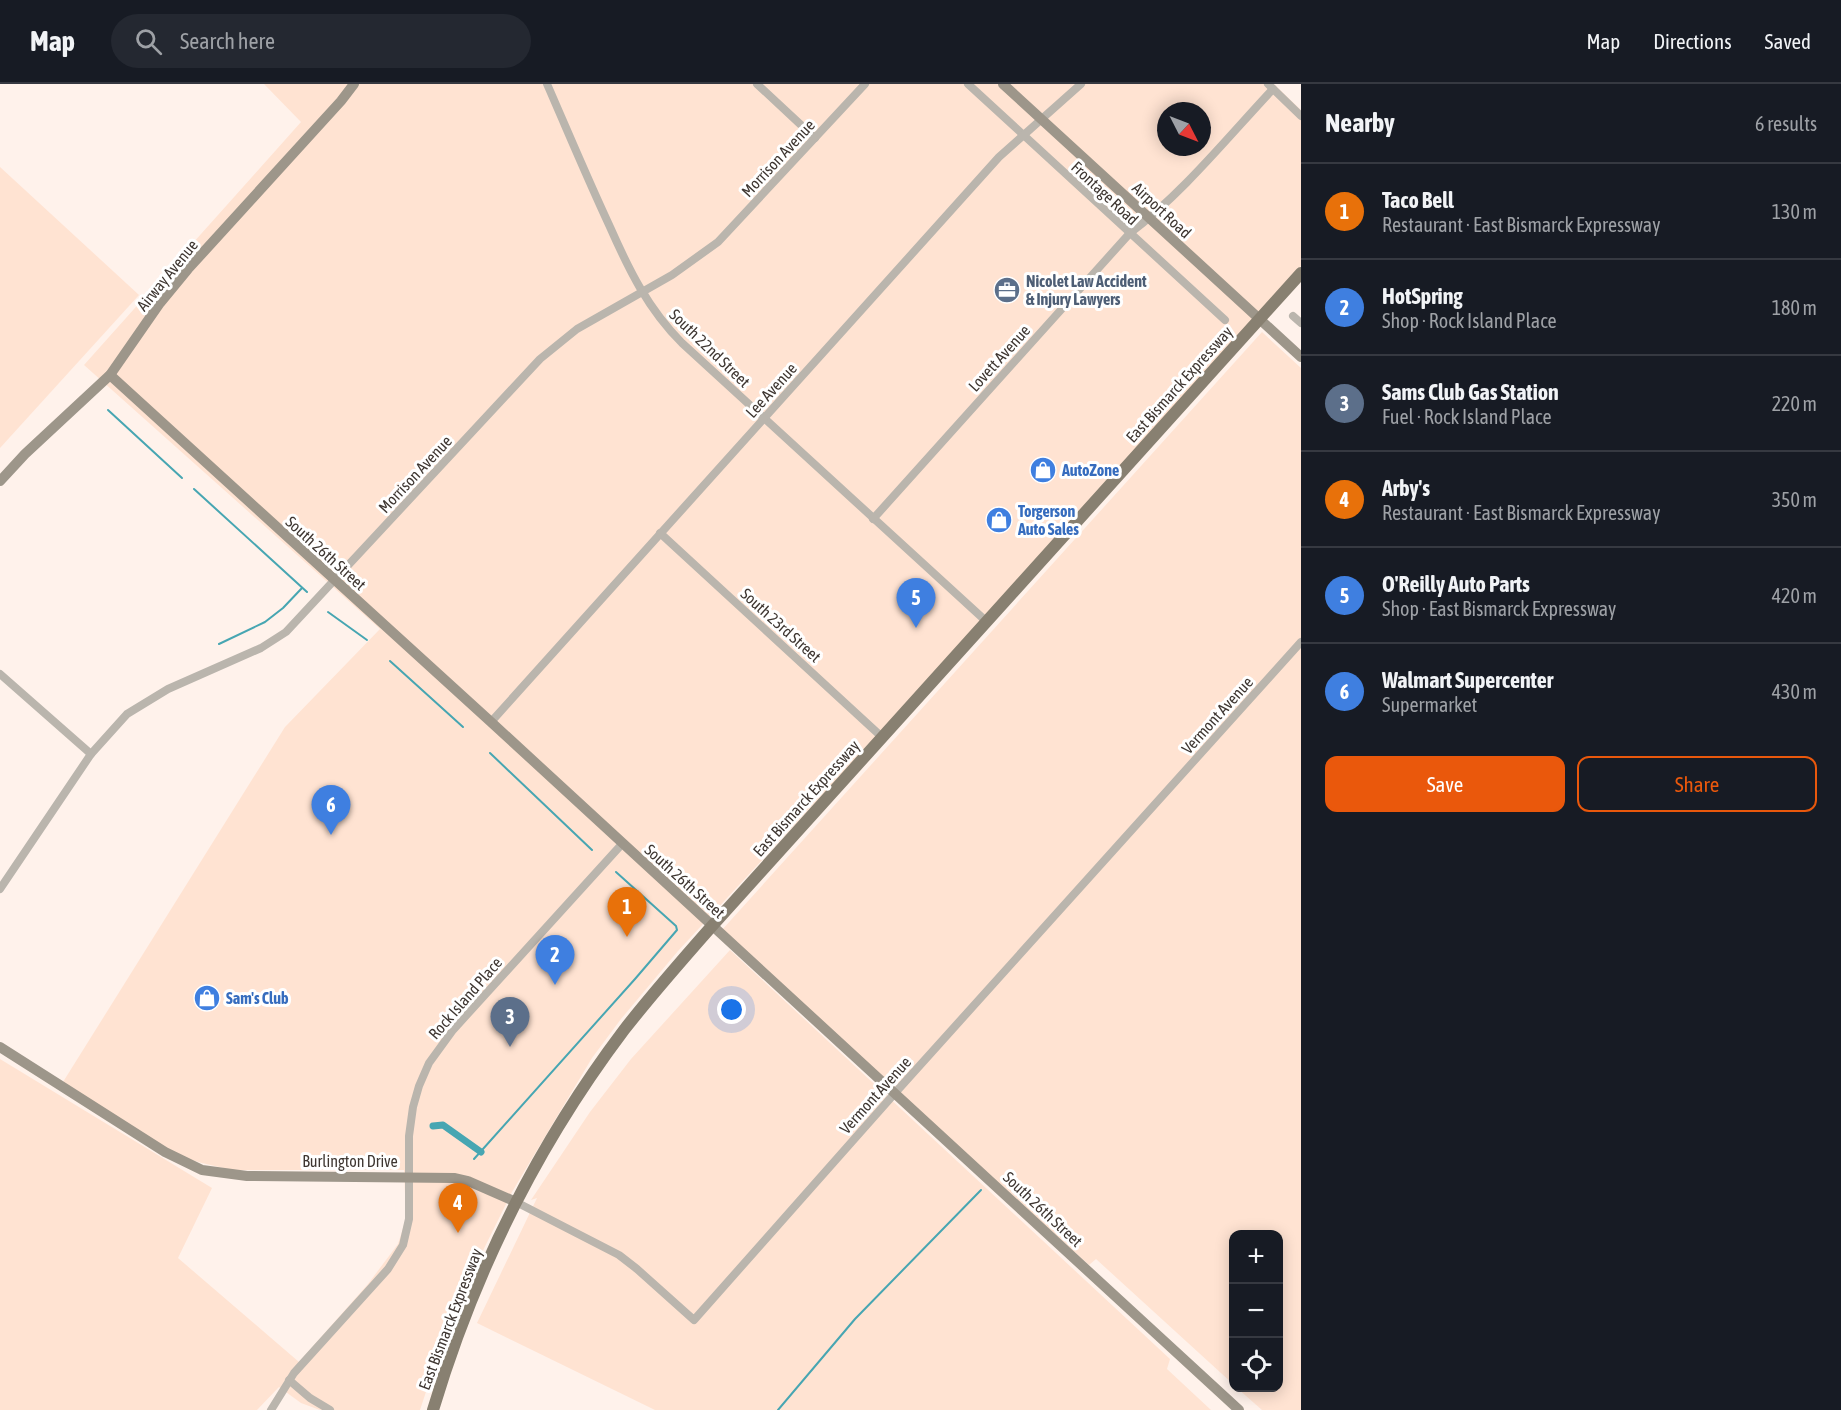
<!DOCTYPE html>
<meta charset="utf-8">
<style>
:root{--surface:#171b24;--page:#242831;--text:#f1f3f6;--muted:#9ea1a6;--line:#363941;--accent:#ea580c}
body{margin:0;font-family:"Asap Condensed",sans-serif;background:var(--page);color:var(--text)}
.controls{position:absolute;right:18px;bottom:18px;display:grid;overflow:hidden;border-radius:12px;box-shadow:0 3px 15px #0003}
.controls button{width:54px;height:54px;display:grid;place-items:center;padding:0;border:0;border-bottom:2px solid var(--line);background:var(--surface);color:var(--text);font:30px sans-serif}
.compass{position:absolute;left:1157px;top:18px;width:54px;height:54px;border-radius:50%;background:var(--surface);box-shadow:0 3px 15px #0003;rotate:132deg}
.you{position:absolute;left:732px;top:926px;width:21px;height:21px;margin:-15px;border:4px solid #fff;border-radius:50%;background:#1a73e8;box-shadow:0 0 0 9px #1a73e833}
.badge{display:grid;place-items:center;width:39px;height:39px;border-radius:50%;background:var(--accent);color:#fff;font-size:20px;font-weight:700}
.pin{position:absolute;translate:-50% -50px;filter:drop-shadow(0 2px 3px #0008)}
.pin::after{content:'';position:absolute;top:32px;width:21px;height:18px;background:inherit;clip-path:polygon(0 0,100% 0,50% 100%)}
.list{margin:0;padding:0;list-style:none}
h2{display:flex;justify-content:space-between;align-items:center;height:78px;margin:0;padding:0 24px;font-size:26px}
h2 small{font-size:20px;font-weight:400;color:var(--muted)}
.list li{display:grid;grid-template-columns:39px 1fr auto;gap:18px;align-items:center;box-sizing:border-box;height:96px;padding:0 24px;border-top:2px solid var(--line)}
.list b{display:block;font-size:22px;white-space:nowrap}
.list p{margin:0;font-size:20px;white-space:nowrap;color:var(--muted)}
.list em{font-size:20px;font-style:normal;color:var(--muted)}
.actions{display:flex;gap:12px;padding:18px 24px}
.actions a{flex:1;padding:14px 0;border:2px solid var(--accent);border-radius:12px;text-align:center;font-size:21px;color:var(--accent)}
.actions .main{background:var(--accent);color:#fff}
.icon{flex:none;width:33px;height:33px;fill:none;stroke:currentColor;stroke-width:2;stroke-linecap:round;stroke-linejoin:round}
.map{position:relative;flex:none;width:1301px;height:1326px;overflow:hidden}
header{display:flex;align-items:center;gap:36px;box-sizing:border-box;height:84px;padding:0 30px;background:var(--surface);border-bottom:2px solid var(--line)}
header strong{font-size:28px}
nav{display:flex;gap:33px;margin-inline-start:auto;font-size:21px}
.search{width:420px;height:54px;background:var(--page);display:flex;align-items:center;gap:15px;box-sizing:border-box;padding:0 21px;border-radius:33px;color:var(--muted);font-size:22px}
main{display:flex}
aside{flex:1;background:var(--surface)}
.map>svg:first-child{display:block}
</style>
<header>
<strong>Map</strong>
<div class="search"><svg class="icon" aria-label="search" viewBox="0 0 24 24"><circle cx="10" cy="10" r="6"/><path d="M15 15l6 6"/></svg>Search here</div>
<nav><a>Map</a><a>Directions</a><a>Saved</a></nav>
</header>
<main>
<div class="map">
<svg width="1301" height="1326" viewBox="0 0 1301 1326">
<rect width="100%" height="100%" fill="#fff2eb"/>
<g fill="#ffe3d2" fill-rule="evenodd">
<path d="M264,0H1274L1301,26V182L932,592L678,867L621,935L592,974L512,1108L452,1229L420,1326H320L301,1319L279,1303L257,1326H0V975L212,1104L178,1174L299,1278L368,1200L398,1160L406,1135L404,1086H232L202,1079L178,1072L63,998L285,643L380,545L84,281L301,38ZM1166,27H1202V63H1166Z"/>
<path d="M0,83L139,211L0,364Z"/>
<path d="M1262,248L1301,284V1326H1262L1237,1304H1278V1150H1234L1233,1300L1096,1175L1089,1181L721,847Z"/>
<path d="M730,866L1170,1275L1167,1285L1211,1326H655L477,1239L537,1114L531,1116L590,1028L631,975Z"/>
</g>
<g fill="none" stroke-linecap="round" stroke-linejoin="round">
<g stroke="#47a6b2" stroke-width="2">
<path d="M108,326L182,394"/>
<path d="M194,405L307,508"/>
<path d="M328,528L367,556"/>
<path d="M219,560L265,538L283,524L302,504"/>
<path d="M390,577L463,643"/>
<path d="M490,669L592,766"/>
<path d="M474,1075L635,895L677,846L676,842L616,788"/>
<path d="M778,1326L855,1235L981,1106"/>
</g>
<path stroke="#47a6b2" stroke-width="7" d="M433,1042L443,1041L481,1068"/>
<g stroke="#bab5ad" stroke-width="8">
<path d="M547,0C568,48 588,96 610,143C629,186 648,225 682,259L987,538"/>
<path d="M757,0L815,54"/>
<path d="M968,0L1225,236"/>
<path d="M1268,0L1301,32"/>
<path d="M1293,232L1301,239"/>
<path d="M873,435L1130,149C1183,109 1227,54 1273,5"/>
<path d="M660,449L883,654"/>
<path d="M0,590L91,670"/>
<path d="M491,638L999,73L1081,0"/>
<path d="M0,805L91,670L127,630L168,605L261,564L286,548L540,275L577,245L672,191L718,158L865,0"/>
<path d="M516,1118L619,1171L637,1185L694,1236L895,1009L1301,558"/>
<path d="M289,1296L310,1314L330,1326"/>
<path d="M271,1326L294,1289L388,1185L403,1161L409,1135V1052L413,1023L419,1002L429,979L453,946L622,760"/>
</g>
<g stroke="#9d968a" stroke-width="10">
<path d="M1003,0L1301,273"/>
<path d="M110,291L491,638L1239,1326"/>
<path d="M0,397L25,370L110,291L160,219L188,185L341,17L354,0"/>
<path d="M0,963L165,1068L202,1086L247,1092L455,1094L468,1097L516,1118"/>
</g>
<path stroke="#888071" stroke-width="12" d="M433,1326C474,1189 538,1060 624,946C652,910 682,876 712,842L1301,189"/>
</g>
<defs>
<symbol id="office-disc" viewBox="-11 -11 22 22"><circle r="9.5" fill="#5c6f8a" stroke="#fff"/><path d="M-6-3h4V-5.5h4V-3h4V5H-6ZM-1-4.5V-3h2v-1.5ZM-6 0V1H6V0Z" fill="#fff"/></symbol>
<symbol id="shop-disc" viewBox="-11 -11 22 22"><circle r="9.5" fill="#3f7fe0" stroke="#fff"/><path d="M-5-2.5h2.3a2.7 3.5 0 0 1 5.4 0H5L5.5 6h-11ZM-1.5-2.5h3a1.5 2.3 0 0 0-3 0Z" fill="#fff"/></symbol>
</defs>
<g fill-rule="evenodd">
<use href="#office-disc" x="992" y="191" width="30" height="30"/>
<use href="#shop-disc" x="1028" y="371" width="30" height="30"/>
<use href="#shop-disc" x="984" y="421" width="30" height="30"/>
<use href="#shop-disc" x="192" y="899" width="30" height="30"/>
</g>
<g text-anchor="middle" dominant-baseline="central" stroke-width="6" stroke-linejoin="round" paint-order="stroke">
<g font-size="16" fill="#3e3631" stroke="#fff">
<text transform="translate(778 74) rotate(-47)">Morrison Avenue</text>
<text transform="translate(1105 109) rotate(43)">Frontage Road</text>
<text transform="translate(1162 126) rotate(43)">Airport Road</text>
<text transform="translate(167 191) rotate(-51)">Airway Avenue</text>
<text transform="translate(710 264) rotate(44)">South 22nd Street</text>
<text transform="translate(999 274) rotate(-48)">Lovett Avenue</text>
<text transform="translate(1179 300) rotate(-48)">East Bismarck Expressway</text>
<text transform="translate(771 306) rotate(-48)">Lee Avenue</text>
<text transform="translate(415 390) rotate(-47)">Morrison Avenue</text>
<text transform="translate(326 469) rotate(42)">South 26th Street</text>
<text transform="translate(781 541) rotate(42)">South 23rd Street</text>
<text transform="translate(1217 631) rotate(-48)">Vermont Avenue</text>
<text transform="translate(806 714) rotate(-48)">East Bismarck Expressway</text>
<text transform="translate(685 797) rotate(42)">South 26th Street</text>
<text transform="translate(465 914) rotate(-49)">Rock Island Place</text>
<text transform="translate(875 1011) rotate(-48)">Vermont Avenue</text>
<text x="350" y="1077">Burlington Drive</text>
<text transform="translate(1043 1125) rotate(43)">South 26th Street</text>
<text transform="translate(450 1235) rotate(-69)">East Bismarck Expressway</text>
</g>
<g font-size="16" font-weight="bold" fill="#4e5e75" stroke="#fff" text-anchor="start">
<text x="1026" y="197">Nicolet Law Accident<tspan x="1026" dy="18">&amp; Injury Lawyers</tspan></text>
</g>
<g font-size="16" font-weight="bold" fill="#366cbe" stroke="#fff" text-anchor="start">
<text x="1062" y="386">AutoZone</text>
<text x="1018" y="427">Torgerson<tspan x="1018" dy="18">Auto Sales</tspan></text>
<text x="226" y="914">Sam's Club</text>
</g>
</g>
</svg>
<div class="controls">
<button>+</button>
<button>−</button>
<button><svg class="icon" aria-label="locate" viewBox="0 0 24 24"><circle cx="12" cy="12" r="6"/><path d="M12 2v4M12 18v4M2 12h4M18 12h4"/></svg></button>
</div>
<svg class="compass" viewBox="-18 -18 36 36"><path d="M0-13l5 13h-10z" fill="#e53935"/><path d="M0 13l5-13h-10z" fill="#9ea1a6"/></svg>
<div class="you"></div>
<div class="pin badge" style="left:627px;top:853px;background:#e8710a">1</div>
<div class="pin badge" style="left:555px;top:901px;background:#3f7fe0">2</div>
<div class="pin badge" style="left:510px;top:963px;background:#5c6f8a">3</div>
<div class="pin badge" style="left:458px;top:1149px;background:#e8710a">4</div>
<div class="pin badge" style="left:916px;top:544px;background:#3f7fe0">5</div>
<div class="pin badge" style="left:331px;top:751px;background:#3f7fe0">6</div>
</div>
<aside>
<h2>Nearby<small>6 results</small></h2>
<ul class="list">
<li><span class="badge" style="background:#e8710a">1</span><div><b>Taco Bell</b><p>Restaurant · East Bismarck Expressway</p></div><em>130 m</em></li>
<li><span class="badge" style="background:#3f7fe0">2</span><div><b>HotSpring</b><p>Shop · Rock Island Place</p></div><em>180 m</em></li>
<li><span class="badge" style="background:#5c6f8a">3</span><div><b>Sams Club Gas Station</b><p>Fuel · Rock Island Place</p></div><em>220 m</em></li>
<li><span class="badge" style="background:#e8710a">4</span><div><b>Arby's</b><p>Restaurant · East Bismarck Expressway</p></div><em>350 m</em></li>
<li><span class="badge" style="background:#3f7fe0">5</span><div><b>O'Reilly Auto Parts</b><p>Shop · East Bismarck Expressway</p></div><em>420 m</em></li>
<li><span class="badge" style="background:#3f7fe0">6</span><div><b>Walmart Supercenter</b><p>Supermarket</p></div><em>430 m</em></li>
</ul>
<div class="actions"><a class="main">Save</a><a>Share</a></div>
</aside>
</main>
